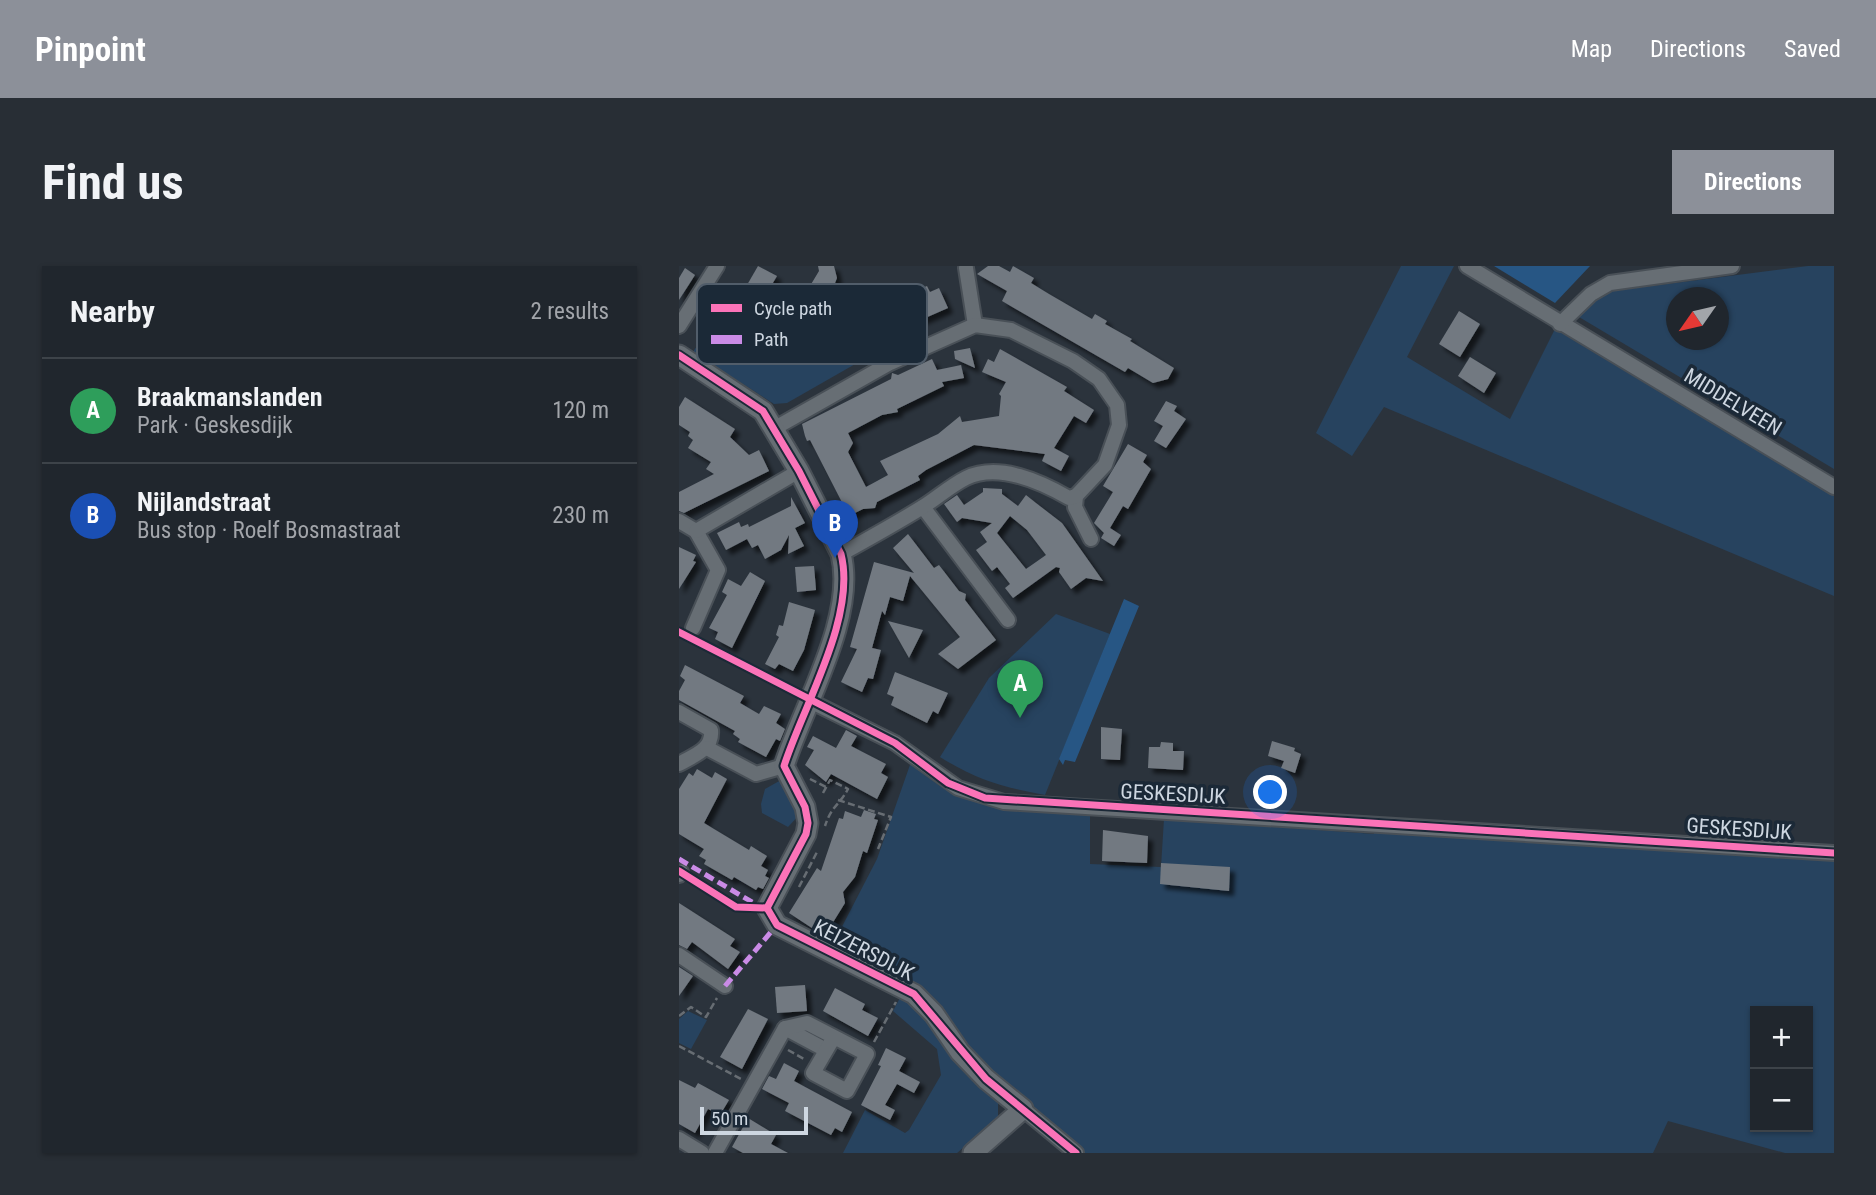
<!DOCTYPE html>
<meta charset="utf-8">
<style>
:root{--surface:#20262d;--page:#282e35;--text:#f1f3f6;--muted:#a2a5aa;--line:#3d4349;--accent:#8c9099}
body{margin:0;font-family:"Roboto Condensed",sans-serif;background:var(--page);color:var(--text)}
.controls{position:absolute;right:21px;bottom:21px;display:grid;overflow:hidden;border-radius:0px;box-shadow:0 2px 5px #0004}
.controls button{width:63px;height:63px;display:grid;place-items:center;padding:0;border:0;border-bottom:2px solid var(--line);background:var(--surface);color:var(--text);font:35px sans-serif}
.compass{position:absolute;left:987px;top:21px;width:63px;height:63px;border-radius:50%;background:var(--surface);box-shadow:0 2px 5px #0004;rotate:236deg}
.scale{position:absolute;left:21px;bottom:18px;width:108px;box-sizing:border-box;padding-left:7px;border:4px solid #ced7e1;border-top:0;font-size:19px;line-height:24px;white-space:nowrap;color:#ced7e1;-webkit-text-stroke:5px #1b2937;paint-order:stroke}
.you{position:absolute;left:592px;top:527px;width:24px;height:24px;margin:-18px;border:5px solid #fff;border-radius:50%;background:#1a73e8;box-shadow:0 0 0 10px #1a73e833}
.badge{display:grid;place-items:center;width:46px;height:46px;border-radius:50%;background:var(--accent);color:#fff;font-size:23px;font-weight:700}
.pin{position:absolute;translate:-50% -58px;filter:drop-shadow(0 2px 4px #0008)}
.pin::after{content:'';position:absolute;top:37px;width:24px;height:21px;background:inherit;clip-path:polygon(0 0,100% 0,50% 100%)}
.list{margin:0;padding:0;list-style:none}
h2{display:flex;justify-content:space-between;align-items:center;height:91px;margin:0;padding:0 28px;font-size:30px}
h2 small{font-size:23px;font-weight:400;color:var(--muted)}
.list li{display:grid;grid-template-columns:46px 1fr auto;gap:21px;align-items:center;box-sizing:border-box;height:105px;padding:0 28px;border-top:2px solid var(--line)}
.list b{display:block;font-size:26px;white-space:nowrap}
.list p{margin:0;font-size:23px;white-space:nowrap;color:var(--muted)}
.list em{font-size:23px;font-style:normal;color:var(--muted)}
.map{position:relative;flex:none;width:1155px;height:887px;overflow:hidden;border-radius:0px}
header{display:flex;align-items:center;gap:42px;box-sizing:border-box;height:98px;padding:0 35px;background:var(--accent);color:#fff}
header strong{font-size:33px}
nav{display:flex;gap:38px;margin-inline-start:auto;font-size:24px}
.intro{display:flex;align-items:center;justify-content:space-between;box-sizing:border-box;height:168px;padding:0 42px}
h1{margin:0;font-size:49px}
.button{padding:18px 32px;border-radius:0px;background:var(--accent);color:#fff;font-size:24px;font-weight:700}
main{display:flex;gap:42px;padding:0 42px}
aside{flex:1;background:var(--surface);border-radius:0px;box-shadow:0 2px 5px #0004}
.map>svg:first-child{display:block}
</style>
<header>
<strong>Pinpoint</strong>
<nav><a>Map</a><a>Directions</a><a>Saved</a></nav>
</header>
<div class="intro"><h1>Find us</h1><a class="button">Directions</a></div>
<main>
<aside>
<h2>Nearby<small>2 results</small></h2>
<ul class="list">
<li><span class="badge" style="background:#2e9e5b">A</span><div><b>Braakmanslanden</b><p>Park · Geskesdijk</p></div><em>120 m</em></li>
<li><span class="badge" style="background:#1a4fb4">B</span><div><b>Nijlandstraat</b><p>Bus stop · Roelf Bosmastraat</p></div><em>230 m</em></li>
</ul>
</aside>
<div class="map">
<svg width="1155" height="887" viewBox="0 0 1155 887">
<defs>
<filter id="shadow"><feDropShadow dx="5" dy="5" stdDeviation="2" flood-color="#0009"/></filter>
</defs>
<rect width="100%" height="100%" fill="#2b333c"/>
<g fill="#27435f" fill-rule="evenodd">
<path d="M722,0H775L728,91L831,153L876,63L1155,230V330L705,141L673,190L637,167Z"/>
<path d="M1129,0H1155V203L900,51L926,26ZM998,32H1040V74H998Z"/>
<path d="M94,17L176,73L185,93L108,137L95,138L14,86L58,20L84,34Z"/>
<path d="M377,348L431,368L366,529C323,521 298,514 261,491L310,412Z"/>
<path d="M232,496C243,505 254,516 266,523C310,548 363,543 411,545V598L482,601L485,553L695,568V561L1155,590V887H1106L989,855L974,887H401L325,823L250,735L153,680L198,593ZM1076,745H1129V861H1076Z"/>
<path d="M102,514L122,547L109,561L83,547L82,538L86,523Z"/>
<path d="M223,728L237,738L319,834V852L278,887H164L186,844L226,867L230,864L262,809L258,783L214,745Z"/>
<path d="M9,745L28,754L12,783L0,777V753Z"/>
</g>
<g fill="#275684">
<path d="M815,0H911L876,37Z"/>
<path d="M445,333L460,340L396,496L386,494L384,499L380,493Z"/>
</g>
<g fill="#727981" fill-rule="evenodd" filter="url(#shadow)">
<path d="M79,0L98,10L82,37L64,26Z"/>
<path d="M139,0H155L158,12L148,37L128,25L140,5Z"/>
<path d="M309,0H320L331,6L334,0L355,12L352,17L370,28L413,53L416,48L428,55L426,58L453,73L451,75L495,102L489,113L474,117L449,102L446,106L323,35L328,25L298,8Z"/>
<path d="M6,2L16,9L0,34V12Z"/>
<path d="M248,20L251,26L260,22L269,42L221,63L209,37Z"/>
<path d="M780,45L801,58L781,91L760,78Z"/>
<path d="M291,82L296,102L276,93L275,85Z"/>
<path d="M321,83L388,121L385,125L415,144L407,157L395,150L375,182L390,190L382,205L363,195L366,188L295,179L247,204L239,210L241,214L198,236L196,242L184,243L170,250L131,174L128,175L126,170L123,158L212,113L213,107L219,109L253,93L258,104L282,99L285,112L263,116L265,120L218,143L219,146L203,149L169,167L174,177L169,186L187,221L209,209L201,195L259,168L281,150L283,156L320,150L322,130L320,128L327,116L303,106L309,93L315,96Z"/>
<path d="M791,91L817,107L805,127L779,110Z"/>
<path d="M6,131L56,163L51,171L70,189L80,184L90,205L5,247L0,245V226L35,208L27,203L32,196L9,182L14,174L9,170L11,166L0,159V141Z"/>
<path d="M487,135L498,140L495,145L507,153L487,182L475,175L484,160L475,155Z"/>
<path d="M449,178L468,189L464,196L472,203L449,243L444,240L431,262L442,269L435,280L422,272L425,267L415,257L434,226L424,220Z"/>
<path d="M304,222L323,223V228L339,240L347,229L357,237L383,257L424,315L407,312L392,323L380,306L381,302L377,301L334,332L326,322L331,318L318,301L313,305L297,284L308,276L301,266L313,257L283,252L278,256L265,238L278,229L285,239L304,226ZM331,250L348,264L367,289L347,303L318,267Z"/>
<path d="M112,231L126,257L116,262L125,280L109,288L110,269L102,284L86,293L79,279L73,282L68,273L47,284L38,267L60,256L62,261L69,258L70,261L112,240Z"/>
<path d="M229,268L255,302L260,299L280,325L287,328L286,334L317,374L279,403L259,388L281,371L231,310L224,335L211,331L206,349L203,345L193,382L202,384L194,413L189,412L183,426L162,416L178,383L171,381L195,296L235,307L214,282Z"/>
<path d="M0,281L17,289L14,295L17,296L0,323Z"/>
<path d="M135,300L137,324L118,326L116,301Z"/>
<path d="M71,306L86,315L53,382L36,373L39,366L30,362L48,329L43,326L49,313L62,320Z"/>
<path d="M110,336L136,344L125,384L114,405L100,398L96,403L86,398L100,371L97,369L100,359L104,360Z"/>
<path d="M209,355L244,364L230,392Z"/>
<path d="M6,399L65,430L61,437L80,448L85,440L102,448L97,457L106,463L101,475L97,473L87,491L59,476L61,473L54,468L56,465L0,434V425L6,414L1,410Z"/>
<path d="M216,406L269,427L259,448L254,445L248,457L212,439L215,431L208,428Z"/>
<path d="M422,461L443,463L441,494L422,493Z"/>
<path d="M167,464L178,470L172,480L207,498L202,507L209,511L198,533L152,508L147,516L126,499L135,484L128,481L134,470L157,482Z"/>
<path d="M593,475L616,482L615,485L622,488L616,507L602,502L605,495L589,490Z"/>
<path d="M482,476L494,477V485H505L504,504L469,502L470,481H481Z"/>
<path d="M18,503L33,512L36,506L48,513L25,557L70,584L72,580L88,590L82,600L89,604L86,610L90,612L84,623L79,621L77,624L55,611L53,614L25,598L27,594L20,590L25,583L0,568V523L10,507L14,510Z"/>
<path d="M185,544L197,548L195,553L199,554L188,587L184,585L176,611L164,626L166,637L153,658L147,654L139,666L110,647L138,602L142,605L160,552L164,553L166,545L182,551Z"/>
<path d="M424,564L469,570L468,597L423,595Z"/>
<path d="M482,597L551,601L550,625L481,618Z"/>
<path d="M0,637L56,673L51,680L61,686L49,703L13,676L8,683L0,679Z"/>
<path d="M0,701L14,710L0,730Z"/>
<path d="M126,719L128,745L98,747L96,721Z"/>
<path d="M156,722L186,738L183,744L199,752L189,770L144,745Z"/>
<path d="M69,743L89,753L63,803L41,791Z"/>
<path d="M207,782L227,792L220,805L241,816L235,827L218,818L206,839L216,844L211,854L182,839L202,800L199,799Z"/>
<path d="M105,797L120,805L115,815L173,846L163,866L156,862L152,869L106,845L110,837L83,823L90,810L97,813Z"/>
<path d="M0,814L16,822L19,817L50,834L41,849L29,843L16,867L0,858Z"/>
<path d="M69,852L97,869L92,878L109,887H64L53,881Z"/>
</g>
<g fill="none" stroke-linecap="round" stroke-linejoin="round">
<defs>
<g id="street">
<path d="M788,0L1155,221"/>
<path d="M287,2L296,59"/>
<path d="M881,58L912,28L931,17L1053,0"/>
<path d="M0,60L38,0"/>
<path d="M96,162L211,97L296,59L332,64L394,95L420,113L438,139L440,159L426,199L397,230L396,241L412,273"/>
<path d="M244,241L329,354"/>
<path d="M0,255L17,265L39,304L14,362"/>
<path d="M17,265L120,205"/>
<path d="M162,288C189,273 216,258 242,242C257,233 271,220 287,212C320,196 362,216 390,232L397,230"/>
<path d="M133,436L216,477L279,522L325,536L1155,587"/>
<path d="M0,446L32,464C34,484 15,489 0,498"/>
<path d="M28,482L77,508L105,500"/>
<path d="M0,609L2,606"/>
<path d="M0,689L46,720"/>
<path d="M106,762L147,784"/>
<path d="M344,843L397,887"/>
<path d="M0,873L23,887"/>
<path d="M36,887L106,762L128,757L188,788L168,825L134,807L155,771"/>
</g>
<path id="secondary" d="M0,89L84,145L120,205L162,288C178,351 124,440 105,500L126,541L129,557L127,568L88,642L98,659L235,728L255,748L281,786L307,813L344,843L294,887"/>
</defs>
<use href="#street" stroke="#495057" stroke-width="18"/>
<use href="#secondary" stroke="#495057" stroke-width="23"/>
<g stroke="#676d73" stroke-width="2.5" stroke-dasharray="7 3.5" stroke-linecap="butt">
<path d="M131,513L147,521"/>
<path d="M144,527L151,514L169,523C159,541 153,539 146,560"/>
<path d="M159,534L212,551L199,583"/>
<path d="M120,621L138,586"/>
<path d="M0,750L12,741L27,751L38,732"/>
<path d="M195,776L217,736"/>
<path d="M0,780L62,813"/>
<path d="M109,784L125,793"/>
</g>
<use href="#street" stroke="#676e74" stroke-width="14"/>
<use href="#secondary" stroke="#676e74" stroke-width="19"/>
<g stroke="#ca8be6" stroke-width="5" stroke-dasharray="10 5" stroke-linecap="butt">
<path d="M0,593L78,639"/>
<path d="M46,720L98,659"/>
</g>
<defs>
<g id="cycleway">
<path d="M0,89L84,145L120,205L162,288C178,351 124,440 105,500L126,541L129,557L127,568L88,642"/>
<path d="M0,366L216,477L269,517L306,532L1155,587"/>
<path d="M0,605L57,641L88,642"/>
<path d="M88,642L98,659L235,728L307,813L397,887"/>
</g>
</defs>
<use href="#cycleway" stroke="#1b2937" stroke-width="11"/>
<use href="#cycleway" stroke="#fb73b8" stroke-width="7"/>
</g>
<g text-anchor="middle" dominant-baseline="central" stroke-width="7" stroke-linejoin="round" paint-order="stroke">
<g font-size="21" fill="#ced7e1" stroke="#1b2937">
<text transform="translate(1054 136) rotate(31)">MIDDELVEEN</text>
<text transform="translate(494 528) rotate(3)">GESKESDIJK</text>
<text transform="translate(1060 563) rotate(4)">GESKESDIJK</text>
<text transform="translate(185 684) rotate(27)">KEIZERSDIJK</text>
</g>
</g>
<rect x="18" y="18" width="230" height="80" rx="10" fill="#1b2937" stroke="#515d6a" stroke-width="2"/>
<rect x="32" y="38" width="31" height="8" fill="#fb73b8"/>
<rect x="32" y="69" width="31" height="9" fill="#ca8be6"/>
<g font-size="19" fill="#ced7e1">
<text x="75" y="49">Cycle path</text>
<text x="75" y="80">Path</text>
</g>
</svg>
<div class="controls">
<button>+</button>
<button>−</button>
</div>
<svg class="compass" viewBox="-18 -18 36 36"><path d="M0-13l5 13h-10z" fill="#e53935"/><path d="M0 13l5-13h-10z" fill="#a2a5aa"/></svg>
<div class="scale">50 m</div>
<div class="you"></div>
<div class="pin badge" style="left:341px;top:452px;background:#2e9e5b">A</div>
<div class="pin badge" style="left:156px;top:292px;background:#1a4fb4">B</div>
</div>
</main>
